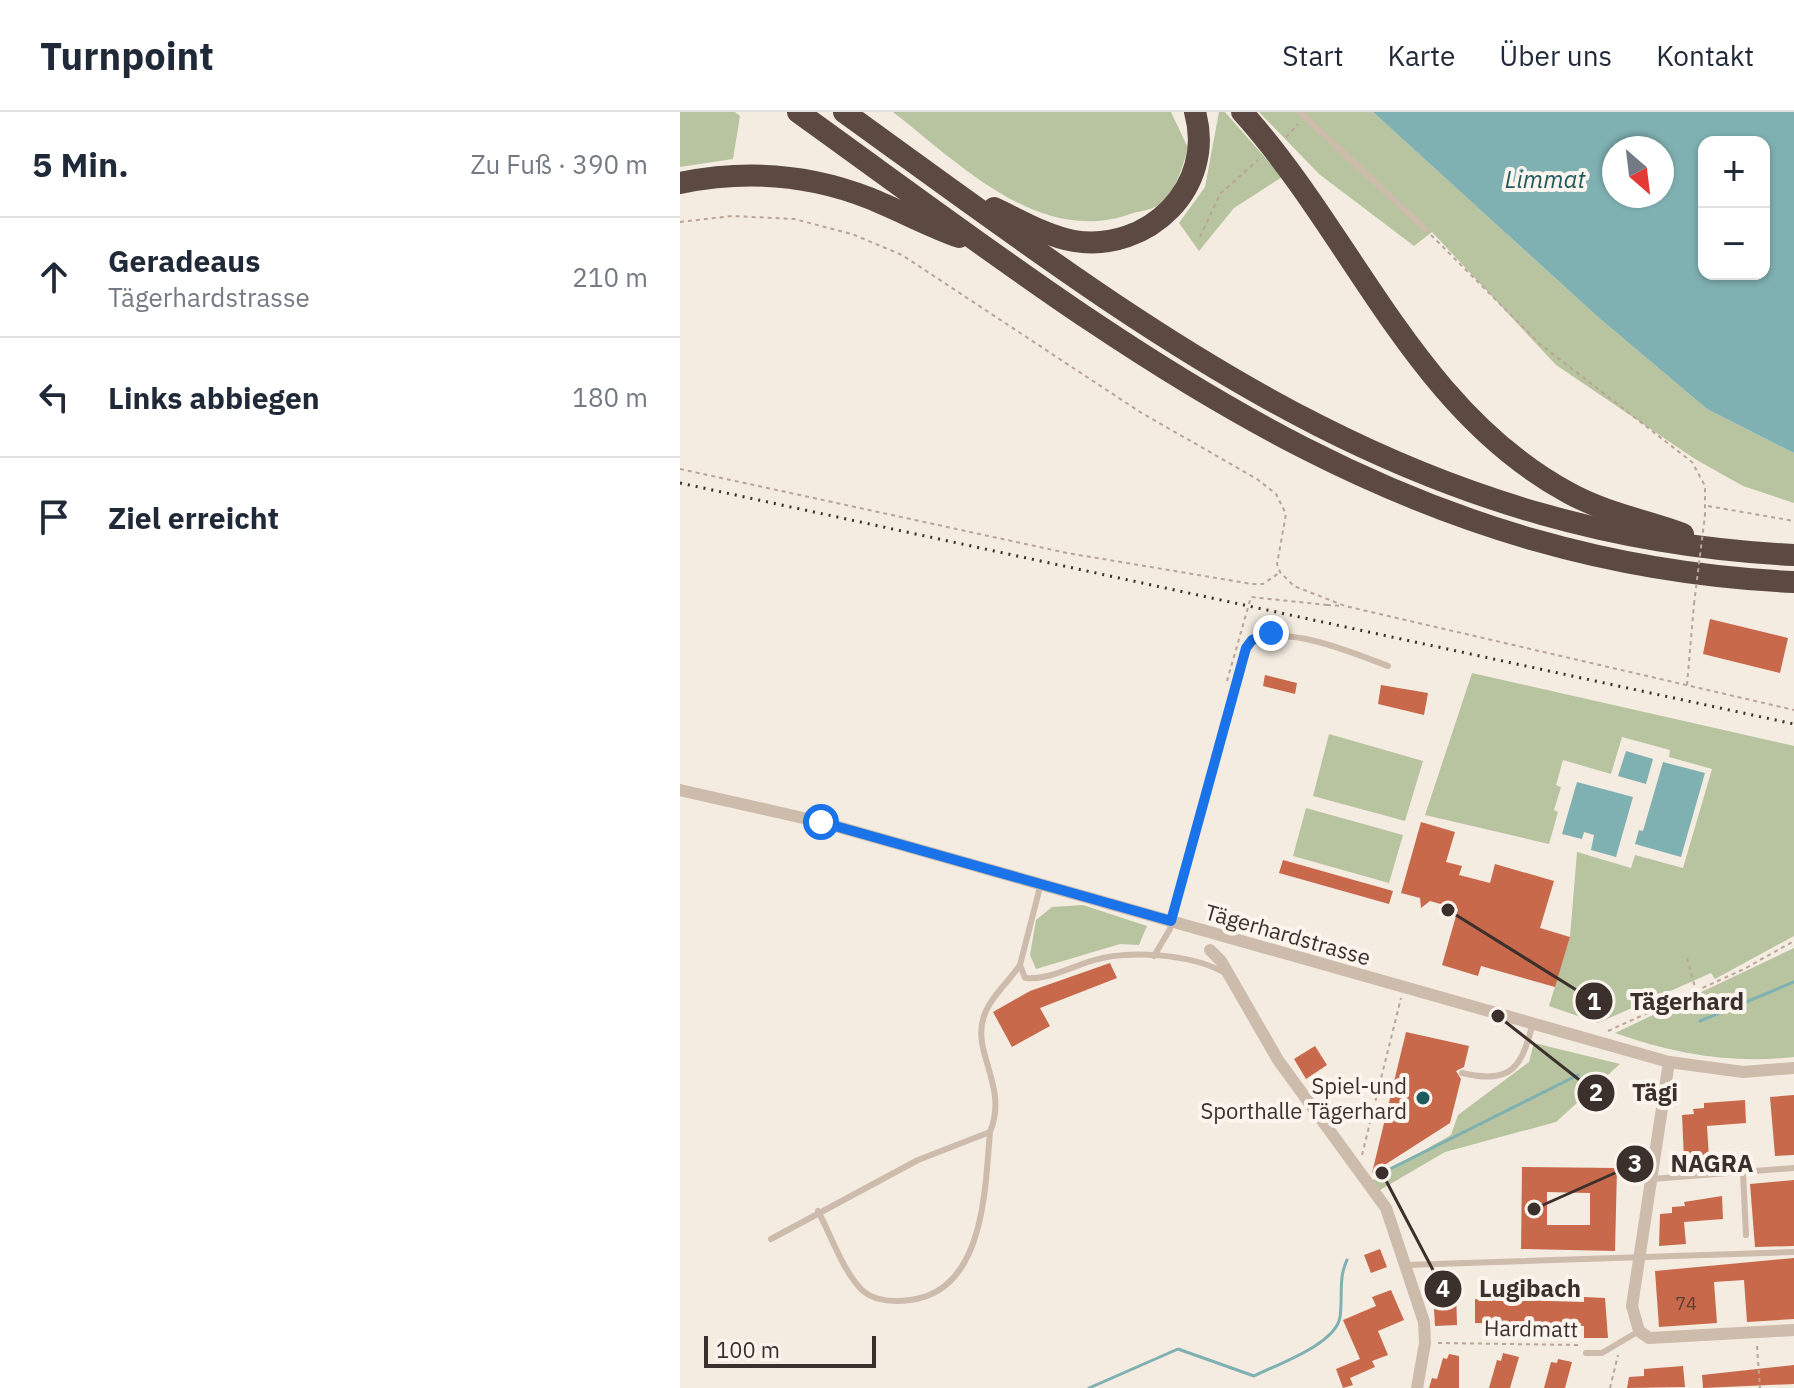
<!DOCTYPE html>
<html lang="de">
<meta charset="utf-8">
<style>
:root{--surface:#fff;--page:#f6f6f7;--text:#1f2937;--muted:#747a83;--line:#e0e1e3}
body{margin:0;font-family:"IBM Plex Sans",sans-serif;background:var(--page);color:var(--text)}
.controls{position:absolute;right:24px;top:24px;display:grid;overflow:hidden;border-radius:16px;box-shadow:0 2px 6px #0004}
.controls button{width:72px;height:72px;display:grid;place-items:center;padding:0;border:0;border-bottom:2px solid var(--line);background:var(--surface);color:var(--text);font:40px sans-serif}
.compass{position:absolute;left:922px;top:24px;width:72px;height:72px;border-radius:50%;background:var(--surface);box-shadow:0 2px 6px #0004;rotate:152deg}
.scale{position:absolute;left:24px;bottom:20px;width:172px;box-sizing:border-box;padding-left:8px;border:4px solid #3b302b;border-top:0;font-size:22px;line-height:28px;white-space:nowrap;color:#3b302b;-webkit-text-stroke:6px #fbf5ee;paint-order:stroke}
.stop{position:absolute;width:24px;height:24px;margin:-18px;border:6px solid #1a73e8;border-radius:50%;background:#fff}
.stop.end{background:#1a73e8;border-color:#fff;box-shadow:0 2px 8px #0008}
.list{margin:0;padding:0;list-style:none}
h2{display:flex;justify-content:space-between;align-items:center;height:104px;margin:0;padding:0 32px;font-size:34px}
h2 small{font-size:26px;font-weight:400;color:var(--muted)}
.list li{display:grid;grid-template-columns:52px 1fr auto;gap:24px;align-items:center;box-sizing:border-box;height:120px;padding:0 32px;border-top:2px solid var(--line)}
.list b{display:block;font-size:30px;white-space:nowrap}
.list p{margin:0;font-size:26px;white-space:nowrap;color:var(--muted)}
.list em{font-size:26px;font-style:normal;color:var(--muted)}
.icon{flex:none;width:44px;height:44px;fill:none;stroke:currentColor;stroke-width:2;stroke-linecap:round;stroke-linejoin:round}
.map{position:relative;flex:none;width:1114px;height:1276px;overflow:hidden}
header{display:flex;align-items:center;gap:48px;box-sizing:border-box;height:112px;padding:0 40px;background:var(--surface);border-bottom:2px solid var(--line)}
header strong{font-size:38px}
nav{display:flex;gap:44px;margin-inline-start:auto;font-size:28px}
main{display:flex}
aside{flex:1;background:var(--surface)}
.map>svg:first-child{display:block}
</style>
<header>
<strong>Turnpoint</strong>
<nav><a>Start</a><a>Karte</a><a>Über uns</a><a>Kontakt</a></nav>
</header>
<main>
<aside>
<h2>5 Min.<small>Zu Fuß · 390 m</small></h2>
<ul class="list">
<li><svg class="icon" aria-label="ahead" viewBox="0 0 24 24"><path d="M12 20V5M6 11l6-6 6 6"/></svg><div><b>Geradeaus</b><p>Tägerhardstrasse</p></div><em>210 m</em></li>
<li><svg class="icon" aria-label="left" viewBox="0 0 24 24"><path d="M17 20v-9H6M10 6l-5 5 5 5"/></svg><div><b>Links abbiegen</b></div><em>180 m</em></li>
<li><svg class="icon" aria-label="arrive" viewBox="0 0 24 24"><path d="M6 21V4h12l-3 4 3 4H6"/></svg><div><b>Ziel erreicht</b></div></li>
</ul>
</aside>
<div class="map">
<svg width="1114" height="1276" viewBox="0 0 1114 1276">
<rect width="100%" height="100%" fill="#f4ebe1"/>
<g fill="#b8c4a0">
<path d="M0,0H55L60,4L53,47L0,55Z"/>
<path d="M213,0H491L508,36C502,56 496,81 477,94C471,98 460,99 453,101C361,136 280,52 213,0Z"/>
<path d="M539,0H545L602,65L554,96L519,139L499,111L525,75Z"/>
<path d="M579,0H693L918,205L1027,297L1114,341V391L1063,374L1015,347L876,253L752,120L734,134L639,62Z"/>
<path d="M792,561L1114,634V824L1035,867L1031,861L918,911L869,894L890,825L897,740L951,756L955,743L1003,756L1032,657L989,645L990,638L942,625L931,662L883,648L876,673L881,675L874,698L878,700L869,732L745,703Z"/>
<path d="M649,622L743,649L725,709L633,684Z"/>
<path d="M626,696L723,723L709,771L613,744Z"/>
<path d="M403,793L467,814L459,833L440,832L356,857L350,843L356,808L372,795Z"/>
<path d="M1114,836V945C1053,952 993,942 935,921Z"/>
<path d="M854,931L940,952L876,1010L765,1040L700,1078L691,1069L771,1023L778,1003L849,950Z"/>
</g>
<g fill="#7fb0b2" fill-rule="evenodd">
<path d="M693,0H1114V341L1027,297L918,205ZM1024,30H1084V162H1024ZM982,36V84H934V36Z"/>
<path d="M946,639L973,647L966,672L938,664Z"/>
<path d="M983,650L1025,661L1001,745L955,732L959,718L963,719Z"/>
<path d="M897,670L953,685L936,745L911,738L914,723L904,720L902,727L882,722Z"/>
</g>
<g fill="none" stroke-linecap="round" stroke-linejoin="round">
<g stroke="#7fb0b2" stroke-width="3">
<path d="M1020,909L1114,870"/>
<path d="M702,1061L898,963"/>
<path d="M409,1276L498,1237L574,1264C598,1252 656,1232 660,1205C663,1186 658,1166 667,1148"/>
</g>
</g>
<g fill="#c8694b" fill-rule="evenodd">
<path d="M1030,507L1108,526L1100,561L1023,542Z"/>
<path d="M585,563L617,571L615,582L583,574Z"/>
<path d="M701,573L748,581L744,603L698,592Z"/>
<path d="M741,710L775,720L766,750L782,754L779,763L810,771L815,752L874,769L860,816L890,825L875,875L801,854L798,864L762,853L778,797L750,789L741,796L740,786L721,781Z"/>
<path d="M603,748L713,779L709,792L599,761Z"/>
<path d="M430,851L437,866L360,896L370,914L332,935L313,900L350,879Z"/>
<path d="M726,920L789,934L784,955L776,959L781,967L770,1011L692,1061Z"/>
<path d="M635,934L647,953L626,967L614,947Z"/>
<path d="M1114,983V1043L1095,1044L1090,985Z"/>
<path d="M1065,988L1066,1011L1027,1014L1029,1046L1004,1048L1002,1003L1014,1002L1013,997L1024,996V991Z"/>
<path d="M842,1055L937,1056L935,1139L841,1137ZM867,1080L910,1081V1113H867Z"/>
<path d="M1114,1068V1134L1075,1135L1070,1072Z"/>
<path d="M1042,1084L1043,1107L1004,1110L1006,1132L979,1134L980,1102L992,1101V1095L1005,1094L1004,1090Z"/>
<path d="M700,1137L707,1155L691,1161L684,1143Z"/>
<path d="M1114,1146V1207L1067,1210L1064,1168L1034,1170L1037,1211L979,1215L975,1159Z"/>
<path d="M711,1178L724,1208L698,1219L708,1243L692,1249L695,1255L670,1266L673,1273L663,1276L656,1257L680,1247L663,1208L696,1194L692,1185Z"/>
<path d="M776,1178L777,1213L755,1214L753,1180Z"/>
<path d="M904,1185L925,1186L928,1226H904V1214L795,1211V1187L904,1190Z"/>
<path d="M823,1241L839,1245L830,1276H809L817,1248L821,1249Z"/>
<path d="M769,1242L779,1244V1276H749L752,1266L757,1267L763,1246L767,1247Z"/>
<path d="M878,1247L892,1250L885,1276H864L871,1250L877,1251Z"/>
<path d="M1114,1253V1272L1023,1276L1022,1263Z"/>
<path d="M1003,1254L1005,1275L947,1276L949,1265L964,1264V1257Z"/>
</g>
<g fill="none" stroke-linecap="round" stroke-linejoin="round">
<g stroke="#b9a596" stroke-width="2" stroke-dasharray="4 4" stroke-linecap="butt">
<path d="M606,25L618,12"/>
<path d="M0,110L52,104L114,107L172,122L222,143L460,300L577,367L596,382L606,402L597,452L600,460L614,474L665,494L1114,598"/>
<path d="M751,123L860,232L1012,350L1025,374V403"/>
<path d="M520,125L540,82L578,48"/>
<path d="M0,357L387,441L572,472H583L599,461"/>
<path d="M1028,394L1114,409"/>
<path d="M647,493L661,494"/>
<path d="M1007,573L1014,492"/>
<path d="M1007,846L1016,879"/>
<path d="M928,919L1064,857L1114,829"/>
<path d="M682,1043L721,886"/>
<path d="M758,1231L900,1233"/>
<path d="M1077,1234L1080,1276"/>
<path d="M930,1276L938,1243"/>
</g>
<g stroke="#cdbbac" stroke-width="6">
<path d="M620,0L745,117"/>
<path d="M361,771L340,853L345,866C368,868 389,856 411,849C447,837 512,842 545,861"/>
<path d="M474,844L490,817L566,536C592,505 675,542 708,554"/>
<path d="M782,961C829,972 841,958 852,914"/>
<path d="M1063,1060L1066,1123"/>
<path d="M972,1067L1114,1056"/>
<path d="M138,1099C151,1123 163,1160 183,1179C196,1190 214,1190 230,1188C305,1179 305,1076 310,1020"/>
<path d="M91,1127L238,1048L310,1020C329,974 291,941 304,904C310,886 329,869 340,853"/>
<path d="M726,1153L1114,1140"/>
<path d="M906,1241H922L959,1219"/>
</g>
<g stroke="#cdbbac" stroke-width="12">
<path d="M0,678L141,710L989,950L1063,960L1114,956"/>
<path d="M530,838L541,849L598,948L706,1096L744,1210L745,1231L737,1276"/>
<path d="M989,950L952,1194L959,1219L969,1226L1114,1218"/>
</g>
<g stroke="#5c4a42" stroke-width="22">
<path d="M118,0C434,227 706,452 1114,470"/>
<path d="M164,0C468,219 722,424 1114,443"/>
<path d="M562,0C674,124 735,298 889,381C925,401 965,408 1003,422"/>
<path d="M0,71C63,58 128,62 189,86C219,98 248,114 279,125"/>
<path d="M314,96C340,108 366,124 394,129C468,141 536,75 515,0"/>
</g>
<path stroke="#3b302b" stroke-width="3" stroke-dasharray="2 6" stroke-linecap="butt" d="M0,371L1114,612"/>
<g stroke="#b9a596" stroke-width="2" stroke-dasharray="4 4" stroke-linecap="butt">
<path d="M1014,492L1025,403"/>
<path d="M547,569L571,485L647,493"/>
</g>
</g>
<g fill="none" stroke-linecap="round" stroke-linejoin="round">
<path stroke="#1a73e8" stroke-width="10" d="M141,710L491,809L566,536L572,528L591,521"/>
</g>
<circle fill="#1f5a5e" stroke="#fbf5ee" stroke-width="3" cx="743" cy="986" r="8"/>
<g text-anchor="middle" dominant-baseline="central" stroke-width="8" stroke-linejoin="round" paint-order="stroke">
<g font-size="18" fill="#5e3e33">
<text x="1006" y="1191">74</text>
</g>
<g font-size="22" fill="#3b302b" stroke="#fbf5ee">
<text transform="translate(608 822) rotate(16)">Tägerhardstrasse</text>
<text transform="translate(851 1216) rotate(1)">Hardmatt</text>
</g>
<g font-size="22" fill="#3b302b" stroke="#fbf5ee" text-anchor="end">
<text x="727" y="973">Spiel-und<tspan x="727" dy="25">Sporthalle Tägerhard</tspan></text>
</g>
<g font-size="24" font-style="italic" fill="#1f5a5e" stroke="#fbf5ee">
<text x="865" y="67">Limmat</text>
</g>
</g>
<path fill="none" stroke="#3b302b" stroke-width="3" d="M768 798L914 889M818 904L916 981M854 1097L955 1052M702 1061L763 1177"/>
<g fill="#3b302b" stroke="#fbf5ee" stroke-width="3">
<circle cx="768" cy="798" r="8"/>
<circle cx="818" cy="904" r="8"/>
<circle cx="854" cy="1097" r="8"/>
<circle cx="702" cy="1061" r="8"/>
<circle cx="914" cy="889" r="20"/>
<circle cx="916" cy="981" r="20"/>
<circle cx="955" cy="1052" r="20"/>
<circle cx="763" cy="1177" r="20"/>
</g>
<g font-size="24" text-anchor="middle" font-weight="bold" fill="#fff">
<text x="914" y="898">1</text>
<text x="916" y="989">2</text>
<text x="955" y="1060">3</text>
<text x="763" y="1185">4</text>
</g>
<g font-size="24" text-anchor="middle" font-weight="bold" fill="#3b302b" stroke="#fbf5ee" stroke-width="8" stroke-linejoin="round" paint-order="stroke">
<text x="1007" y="898">Tägerhard</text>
<text x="975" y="989">Tägi</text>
<text x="1032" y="1060">NAGRA</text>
<text x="850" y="1185">Lugibach</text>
</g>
</svg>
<div class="controls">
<button>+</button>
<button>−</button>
</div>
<svg class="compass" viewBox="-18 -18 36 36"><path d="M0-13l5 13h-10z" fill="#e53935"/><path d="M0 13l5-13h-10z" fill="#747a83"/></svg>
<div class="scale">100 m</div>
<div class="stop" style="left:141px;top:710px"></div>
<div class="stop end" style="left:591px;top:521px"></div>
</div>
</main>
